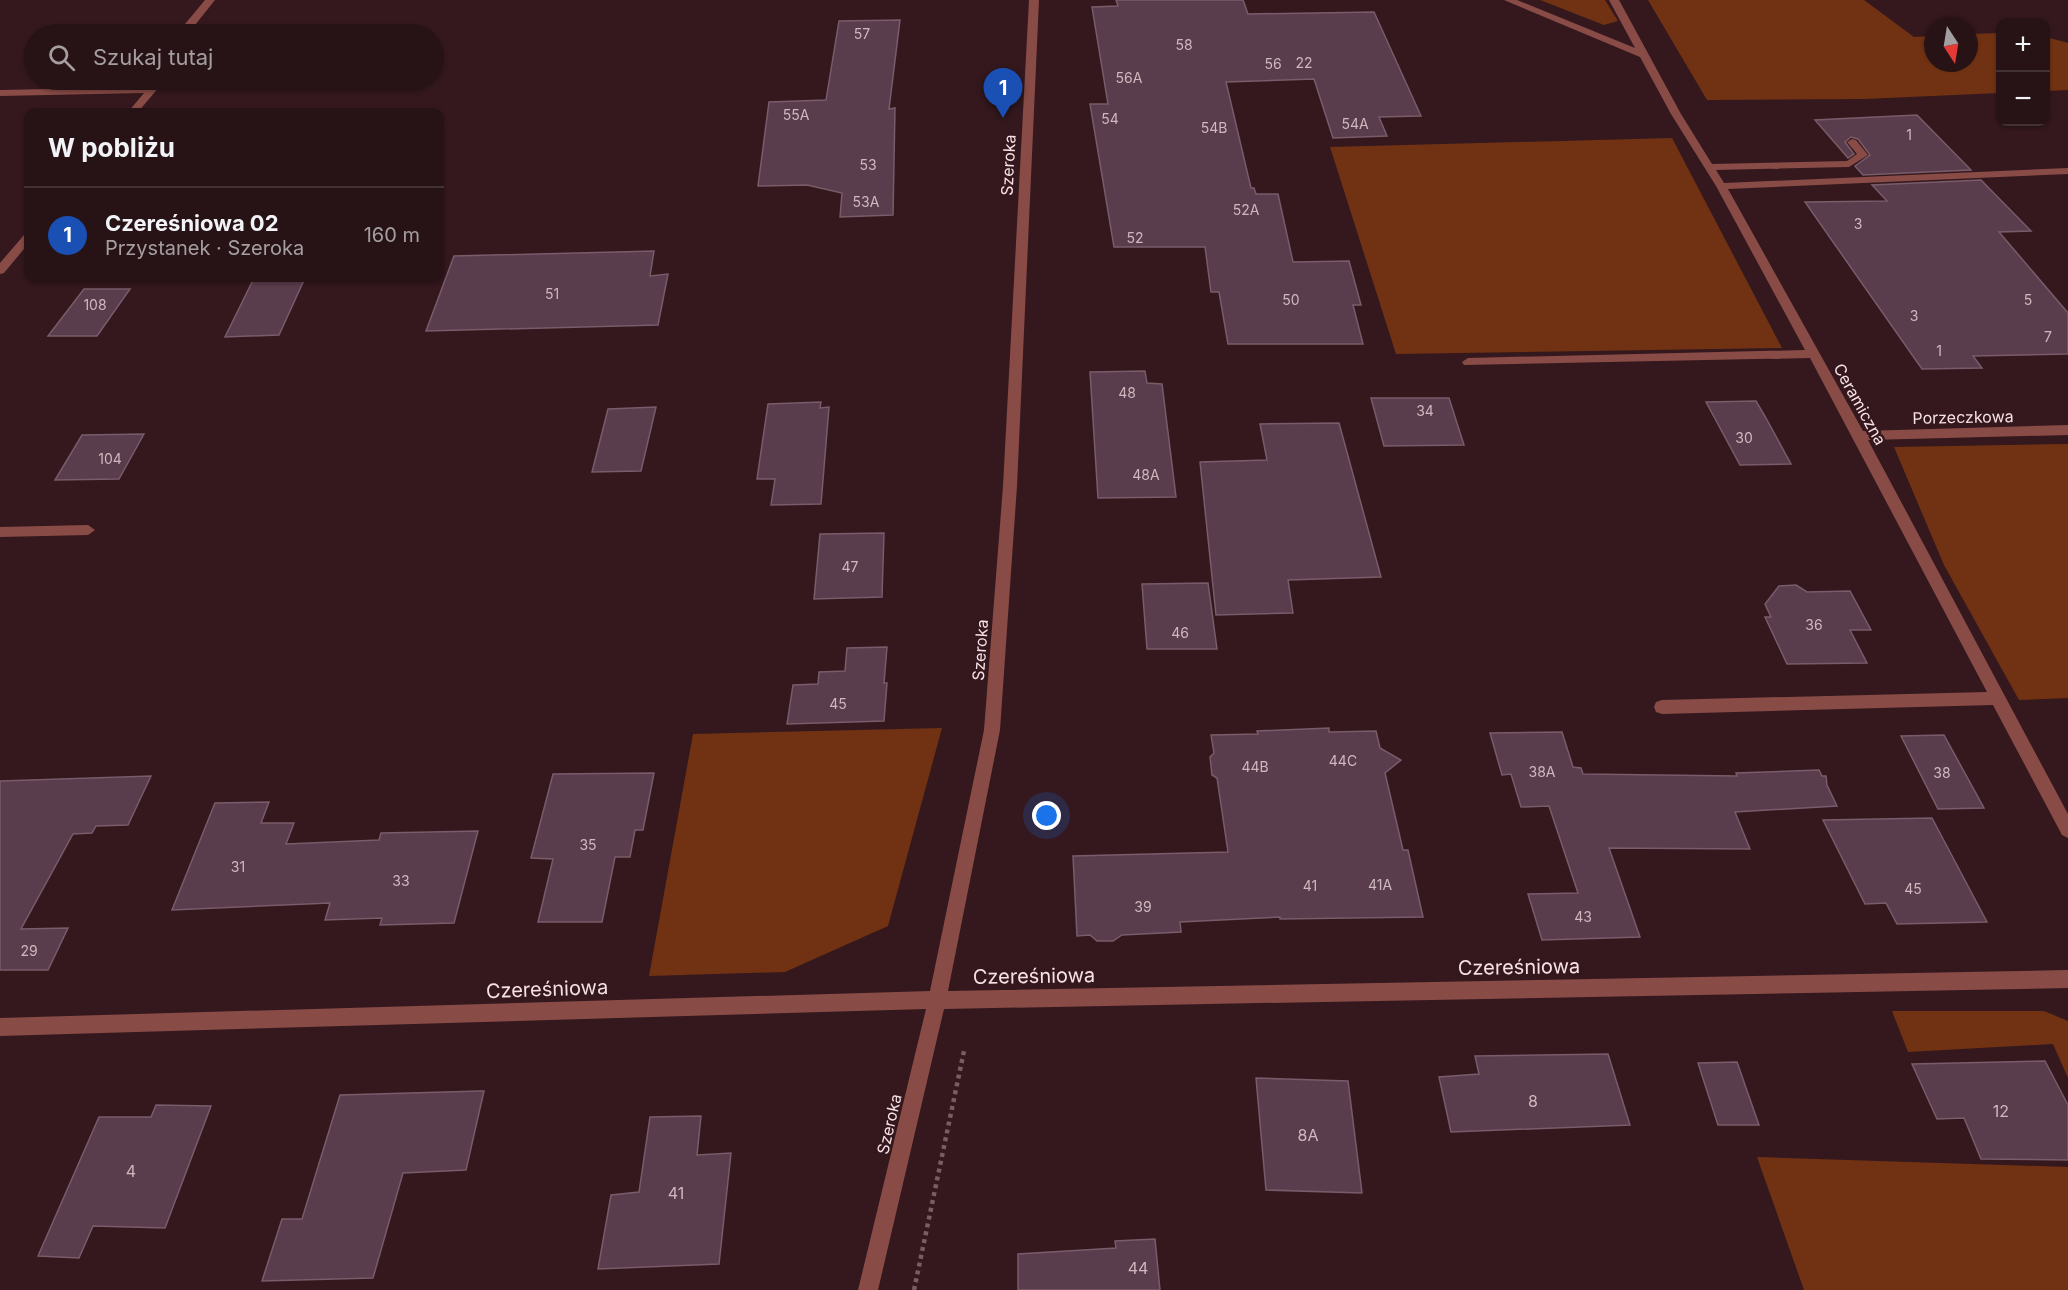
<!DOCTYPE html>
<html lang="pl">
<meta charset="utf-8">
<style>
:root{--surface:#271216;--page:#2f1b1f;--text:#f1f3f6;--muted:#a49ea1;--line:#433235;--accent:#9bb5fd}
body{margin:0;font-family:Inter,sans-serif;background:var(--page);color:var(--text)}
.controls{position:absolute;right:18px;top:18px;display:grid;overflow:hidden;border-radius:12px;box-shadow:0 2px 4px #0004}
.controls button{width:54px;height:54px;display:grid;place-items:center;padding:0;border:0;border-bottom:2px solid var(--line);background:var(--surface);color:var(--text);font:30px sans-serif}
.compass{position:absolute;left:1924px;top:18px;width:54px;height:54px;border-radius:50%;background:var(--surface);box-shadow:0 2px 4px #0004;rotate:168deg}
.you{position:absolute;left:1047px;top:816px;width:21px;height:21px;margin:-15px;border:4px solid #fff;border-radius:50%;background:#1a73e8;box-shadow:0 0 0 9px #1a73e833}
.badge{display:grid;place-items:center;width:39px;height:39px;border-radius:50%;background:var(--accent);color:#fff;font-size:20px;font-weight:700}
.pin{position:absolute;translate:-50% -50px;filter:drop-shadow(0 2px 3px #0008)}
.pin::after{content:'';position:absolute;top:32px;width:21px;height:18px;background:inherit;clip-path:polygon(0 0,100% 0,50% 100%)}
.list{margin:0;padding:0;list-style:none}
h2{display:flex;justify-content:space-between;align-items:center;height:78px;margin:0;padding:0 24px;font-size:26px}
h2 small{font-size:20px;font-weight:400;color:var(--muted)}
.list li{display:grid;grid-template-columns:39px 1fr auto;gap:18px;align-items:center;box-sizing:border-box;height:96px;padding:0 24px;border-top:2px solid var(--line)}
.list b{display:block;font-size:22px;white-space:nowrap}
.list p{margin:0;font-size:20px;white-space:nowrap;color:var(--muted)}
.list em{font-size:20px;font-style:normal;color:var(--muted)}
.icon{flex:none;width:33px;height:33px;fill:none;stroke:currentColor;stroke-width:2;stroke-linecap:round;stroke-linejoin:round}
.map{position:relative;flex:none;width:2068px;height:1290px;overflow:hidden}
.search{position:absolute;background:var(--surface);box-shadow:0 2px 4px #0004;left:24px;top:24px;width:420px;height:66px;display:flex;align-items:center;gap:15px;box-sizing:border-box;padding:0 21px;border-radius:33px;color:var(--muted);font-size:22px}
.panel{position:absolute;background:var(--surface);box-shadow:0 2px 4px #0004;left:24px;top:108px;width:420px;height:174px;border-radius:12px}
.map>svg:first-child{display:block}
</style>
<div class="map">
<svg width="2068" height="1290" viewBox="0 0 2068 1290">
<rect width="100%" height="100%" fill="#34181e"/>
<g fill="#703212">
<path d="M1540,0H1605L1618,21L1604,25Z"/>
<path d="M1648,0H1864L1914,37L1933,36V63H1969V34L2000,33V93L1864,99L1707,100Z"/>
<path d="M2046,37L2068,43V90L2046,91Z"/>
<path d="M1672,138L1782,348L1396,354L1330,147Z"/>
<path d="M2068,444V698L2019,700L1944,565L1894,447Z"/>
<path d="M942,728L888,926L785,972L649,976L693,734Z"/>
<path d="M1892,1011H2044L2068,1021V1078L2053,1044L1908,1052Z"/>
<path d="M1757,1157L2068,1167V1290H1804Z"/>
</g>
<g fill="#5a3d4c" stroke="#795b6a" stroke-width="1.5">
<path d="M1116,0H1243L1248,14L1374,12L1421,116L1379,117L1387,136L1333,138L1314,79L1226,82L1251,188H1254L1256,194H1278L1293,262L1349,261L1361,305H1353L1363,344H1228L1219,292H1211L1205,247H1114L1090,104H1108L1092,7L1118,6Z"/>
<path d="M900,20L889,109L895,108L893,215L840,217L842,193L807,185L758,186L769,102L826,100L839,21Z"/>
<path d="M1917,115L1971,170L1863,175L1855,166L1870,155L1858,139L1851,137L1845,142L1854,154L1848,158L1815,120Z"/>
<path d="M1981,180L2031,231L1999,232L2068,313V354L1973,356L1982,368L1922,369L1805,202L1887,201L1872,185Z"/>
<path d="M654,251L650,276L668,274L658,325L426,331L454,256Z"/>
<path d="M254,278H305L279,335L225,337Z"/>
<path d="M84,289H130L97,336H48Z"/>
<path d="M1145,371L1147,383L1162,384L1176,497L1098,498L1090,372Z"/>
<path d="M1371,398H1449L1464,445L1384,446Z"/>
<path d="M1756,401L1766,418L1791,464L1740,465L1706,402Z"/>
<path d="M821,402L820,408L829,407L821,504L771,505L775,479H757L768,404Z"/>
<path d="M656,407L641,471L592,472L608,409Z"/>
<path d="M1339,423L1381,577L1288,580L1293,613L1216,615L1200,462L1267,460L1260,424Z"/>
<path d="M144,434L119,479L55,480L82,435Z"/>
<path d="M884,533L882,597L814,599L820,534Z"/>
<path d="M1208,583L1217,649H1147L1142,584Z"/>
<path d="M1796,585L1807,592L1850,591L1871,630H1850L1867,663L1787,664L1765,617H1771L1765,604L1779,586Z"/>
<path d="M887,647L884,683H887L884,721L787,724L793,685L818,684L819,672L845,671L847,648Z"/>
<path d="M1329,728V732L1376,731L1380,748L1401,760L1385,773L1403,850H1408L1423,917L1280,919V917L1180,922L1181,932L1122,935L1113,941H1097L1090,935L1077,936L1073,856L1228,852L1217,778L1212,775L1210,757L1214,753L1211,735L1258,734L1257,731Z"/>
<path d="M1562,732L1573,767L1581,768L1583,774L1737,776L1736,773L1819,770L1822,776H1826L1827,785L1837,806L1735,812L1750,849L1609,848L1640,937L1542,940L1528,894L1578,893L1549,806L1521,807L1511,774L1502,775L1490,733Z"/>
<path d="M1944,735L1984,808L1938,809L1901,736Z"/>
<path d="M654,773L643,830H635L630,857H615L602,922H538L553,859L531,858L553,774Z"/>
<path d="M151,776L128,825L96,826L92,833L73,834L21,929L68,928L48,970H0V781Z"/>
<path d="M269,802L261,823H294L286,844L379,840L381,833L478,831L454,923L380,925L382,918L325,920L330,903L172,910L215,803Z"/>
<path d="M1932,818L1987,922L1897,924L1886,903L1865,904L1823,820Z"/>
<path d="M1608,1054L1630,1125L1451,1132L1439,1077L1479,1074L1475,1056Z"/>
<path d="M2045,1061L2068,1105V1160L1981,1159L1964,1118L1937,1119L1912,1064Z"/>
<path d="M1737,1062L1759,1125H1718L1698,1063Z"/>
<path d="M1256,1078L1348,1081L1362,1193L1266,1190Z"/>
<path d="M480,1091H484L466,1170L403,1173L373,1278L262,1281L282,1219H302L340,1095Z"/>
<path d="M156,1105L211,1106L165,1228L93,1226L79,1258L38,1256L99,1117H151Z"/>
<path d="M701,1116L697,1155L731,1153L719,1264L598,1269L611,1195L639,1192L650,1117Z"/>
<path d="M1155,1239L1160,1290H1018V1254L1116,1248L1115,1241Z"/>
</g>
<g fill="none" stroke-linecap="round" stroke-linejoin="round">
<path stroke="#775e63" stroke-width="4.5" stroke-dasharray="4 4" stroke-linecap="butt" d="M914,1290L964,1051"/>
<g fill="#894b46" fill-rule="evenodd">
<path d="M205,0H215L195,25L191,34H183L185,24Z"/>
<path d="M1029,0H1039L1017,486L1000,730L948,991L2068,970V988L944,1009L878,1290H858L926,1009L0,1036V1018L930,991L984,730L1003,486Z"/>
<path d="M1504,0H1517L1635,48L1609,0H1619L1681,114L1712,164L1847,161L1857,154L1847,142L1852,139L1856,140L1868,155L1849,167L1716,170L1724,183L2068,168V174L1728,189L1863,431L2068,425V435L1868,440L2068,814V838L2062,835L1993,705L1662,714L1656,712L1654,707L1656,702L1662,700L1987,692L1810,358L1464,365L1462,362L1468,358L1805,350L1716,186L1671,114L1640,57Z"/>
<path d="M155,80H165L138,112H128L144,93L0,96V90L149,87Z"/>
<path d="M28,234V244L4,273L0,274V263L24,235Z"/>
<path d="M88,525L95,530L88,535L0,537V527Z"/>
</g>
</g>
<g text-anchor="middle" dominant-baseline="central" stroke-width="5" stroke-linejoin="round" paint-order="stroke">
<g font-size="14" fill="#cfb8bf">
<text x="862" y="33">57</text>
<text x="1184" y="44">58</text>
<text x="1304" y="62">22</text>
<text x="1273" y="63">56</text>
<text x="1129" y="77">56A</text>
<text x="796" y="114">55A</text>
<text x="1110" y="118">54</text>
<text x="1355" y="123">54A</text>
<text x="1214" y="127">54B</text>
<text x="1909" y="134">1</text>
<text x="868" y="164">53</text>
<text x="866" y="201">53A</text>
<text x="1246" y="209">52A</text>
<text x="1858" y="223">3</text>
<text x="1135" y="237">52</text>
<text x="552" y="293">51</text>
<text x="1291" y="299">50</text>
<text x="2028" y="299">5</text>
<text x="95" y="304">108</text>
<text x="1914" y="315">3</text>
<text x="2048" y="336">7</text>
<text x="1939" y="350">1</text>
<text x="1127" y="392">48</text>
<text x="1425" y="410">34</text>
<text x="1744" y="437">30</text>
<text x="110" y="458">104</text>
<text x="1146" y="474">48A</text>
<text x="850" y="566">47</text>
<text x="1814" y="624">36</text>
<text x="1180" y="632">46</text>
<text x="838" y="703">45</text>
<text x="1343" y="760">44C</text>
<text x="1255" y="766">44B</text>
<text x="1542" y="771">38A</text>
<text x="1942" y="772">38</text>
<text x="588" y="844">35</text>
<text x="238" y="866">31</text>
<text x="401" y="880">33</text>
<text x="1380" y="884">41A</text>
<text x="1310" y="885">41</text>
<text x="1913" y="888">45</text>
<text x="1143" y="906">39</text>
<text x="1583" y="916">43</text>
<text x="29" y="950">29</text>
</g>
<g font-size="16" fill="#f6e1e5" stroke="#34181e">
<text transform="translate(1008 165) rotate(-87)">Szeroka</text>
<text transform="translate(1860 404) rotate(61)">Ceramiczna</text>
<text transform="translate(1963 417) rotate(-1)">Porzeczkowa</text>
<text transform="translate(980 650) rotate(-86)">Szeroka</text>
<text transform="translate(889 1124) rotate(-77)">Szeroka</text>
</g>
<g font-size="16" fill="#cfb8bf">
<text x="1533" y="1101">8</text>
<text x="2001" y="1111">12</text>
<text x="1308" y="1135">8A</text>
<text x="131" y="1171">4</text>
<text x="676" y="1193">41</text>
<text x="1138" y="1268">44</text>
</g>
<g font-size="20" fill="#f6e1e5" stroke="#34181e">
<text transform="translate(1519 967) rotate(-1)">Czereśniowa</text>
<text transform="translate(1034 976) rotate(-1)">Czereśniowa</text>
<text transform="translate(547 989) rotate(-2)">Czereśniowa</text>
</g>
</g>
</svg>
<div class="controls">
<button>+</button>
<button>−</button>
</div>
<svg class="compass" viewBox="-18 -18 36 36"><path d="M0-13l5 13h-10z" fill="#e53935"/><path d="M0 13l5-13h-10z" fill="#a49ea1"/></svg>
<div class="you"></div>
<div class="pin badge" style="left:1003px;top:118px;background:#1a4fb4">1</div>
<div class="search"><svg class="icon" aria-label="search" viewBox="0 0 24 24"><circle cx="10" cy="10" r="6"/><path d="M15 15l6 6"/></svg>Szukaj tutaj</div>
<section class="panel">
<h2>W pobliżu<small></small></h2>
<ul class="list">
<li><span class="badge" style="background:#1a4fb4">1</span><div><b>Czereśniowa 02</b><p>Przystanek · Szeroka</p></div><em>160 m</em></li>
</ul>
</section>
</div>
